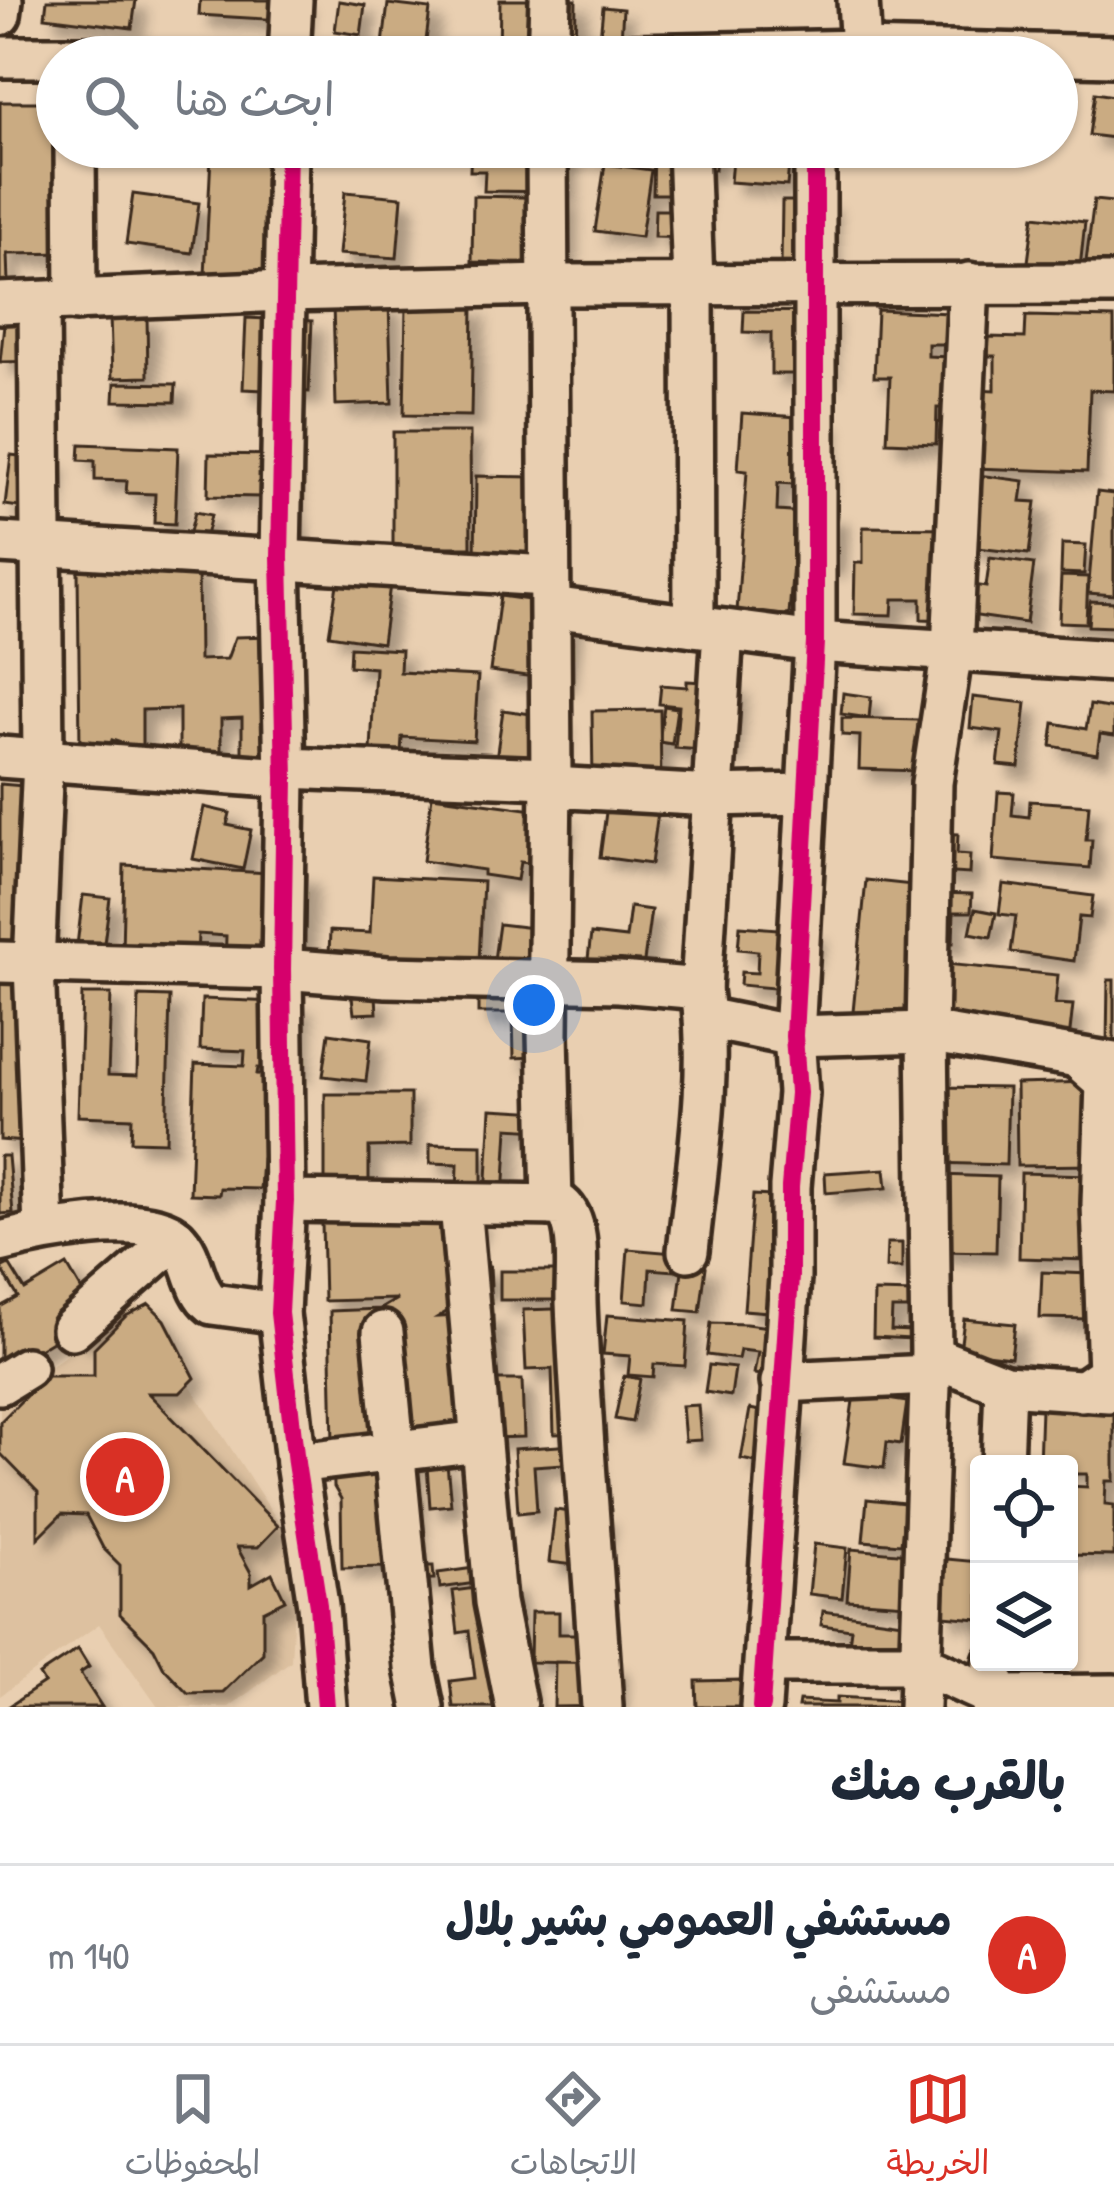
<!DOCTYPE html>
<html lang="ar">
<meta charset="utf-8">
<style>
:root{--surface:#fff;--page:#f6f6f7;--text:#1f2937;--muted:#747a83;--line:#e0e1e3;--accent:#d93025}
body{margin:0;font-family:"Patrick Hand","Playpen Sans Arabic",sans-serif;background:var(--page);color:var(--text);direction:rtl}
.controls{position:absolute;right:36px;bottom:36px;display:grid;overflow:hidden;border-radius:12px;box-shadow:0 3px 9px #0004}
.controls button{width:108px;height:108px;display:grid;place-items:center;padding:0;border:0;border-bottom:3px solid var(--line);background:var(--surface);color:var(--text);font:60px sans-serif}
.you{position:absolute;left:534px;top:1005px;width:42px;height:42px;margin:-30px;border:9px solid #fff;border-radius:50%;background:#1a73e8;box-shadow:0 0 0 18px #1a73e833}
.badge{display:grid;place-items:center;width:78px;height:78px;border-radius:50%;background:var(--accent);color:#fff;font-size:39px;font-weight:700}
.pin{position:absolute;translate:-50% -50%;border:6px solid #fff;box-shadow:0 3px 12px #0006}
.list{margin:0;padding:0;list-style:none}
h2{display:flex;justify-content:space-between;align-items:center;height:156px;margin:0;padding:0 48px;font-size:51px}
h2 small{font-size:39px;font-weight:400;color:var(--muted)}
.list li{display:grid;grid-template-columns:78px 1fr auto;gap:36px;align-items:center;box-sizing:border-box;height:180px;padding:0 48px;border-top:3px solid var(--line)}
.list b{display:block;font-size:45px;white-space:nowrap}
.list p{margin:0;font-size:39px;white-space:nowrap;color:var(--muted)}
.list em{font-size:39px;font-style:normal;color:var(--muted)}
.icon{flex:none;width:66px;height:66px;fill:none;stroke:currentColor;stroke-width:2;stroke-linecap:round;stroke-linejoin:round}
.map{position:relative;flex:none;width:1114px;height:1707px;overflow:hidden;direction:ltr}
.search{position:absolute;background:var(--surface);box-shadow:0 3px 9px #0004;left:36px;right:36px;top:36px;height:132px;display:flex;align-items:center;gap:30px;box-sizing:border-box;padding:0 42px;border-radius:66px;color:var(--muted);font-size:45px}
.sheet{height:336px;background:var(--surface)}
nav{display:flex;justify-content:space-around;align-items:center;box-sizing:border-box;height:168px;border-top:3px solid var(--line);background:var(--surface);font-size:33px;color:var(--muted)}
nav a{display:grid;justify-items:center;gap:6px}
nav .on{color:var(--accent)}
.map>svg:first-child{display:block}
</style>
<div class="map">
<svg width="1114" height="1707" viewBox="0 0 1114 1707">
<defs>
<filter id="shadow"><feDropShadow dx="11" dy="11" stdDeviation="6" flood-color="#0004"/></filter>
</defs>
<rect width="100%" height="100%" fill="#e9cfb1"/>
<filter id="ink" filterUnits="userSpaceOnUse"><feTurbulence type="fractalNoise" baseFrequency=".00833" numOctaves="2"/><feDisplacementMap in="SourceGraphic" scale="24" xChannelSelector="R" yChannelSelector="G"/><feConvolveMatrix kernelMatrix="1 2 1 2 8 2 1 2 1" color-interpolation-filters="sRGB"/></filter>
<g filter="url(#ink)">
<path fill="#ddc1a0" d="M138,1304L297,1551L291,1661L229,1707H158L99,1624L0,1696V1402Z"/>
<g fill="#caab82" stroke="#3b2a1e" stroke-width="3" filter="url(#shadow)">
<path d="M47,0H136L132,28L45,17Z"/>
<path d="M200,0H301L299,21L199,15Z"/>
<path d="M500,0H576L575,55L499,53Z"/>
<path d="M339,1L365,5L361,35L335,31Z"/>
<path d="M388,4L430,9L425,49L383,44Z"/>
<path d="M603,7L623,9L621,39L600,38Z"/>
<path d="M1095,93L1114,96V138L1089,135Z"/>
<path d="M0,102H57V147L74,253L7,254L8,282H0Z"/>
<path d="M471,147H567L566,192L484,191L485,171H470Z"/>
<path d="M596,147H625L622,161L595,155Z"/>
<path d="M654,147H716L715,170L697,169L694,238L654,237L655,210H668V194H653Z"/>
<path d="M733,148L790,152L787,186L730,182Z"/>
<path d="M211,156L270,159L266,217H273L270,278L205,275Z"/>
<path d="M605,164L651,170L641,237L595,231Z"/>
<path d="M345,192L402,197L397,258L339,254Z"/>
<path d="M133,194L199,203L192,253L126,244Z"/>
<path d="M473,196L566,198L565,265L472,262Z"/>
<path d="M1094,200L1114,202V265L1086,262Z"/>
<path d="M782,201H829L828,266H781Z"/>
<path d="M1034,216L1085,222L1080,268L1028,262Z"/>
<path d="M389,303L392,403L336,405L333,305Z"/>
<path d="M406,306L473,307L471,416L404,415Z"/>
<path d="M877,310L951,313L949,344H928V356L950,357L948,408H937L936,444L887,442L890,377H874Z"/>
<path d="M744,311L827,312L826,374H771V333L743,332Z"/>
<path d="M147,315L148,377L112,378L110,316Z"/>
<path d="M1026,316L1114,318V391L1090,390L1087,472L973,468L975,389L995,390V356H988L989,337L1025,338Z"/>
<path d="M246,318L312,321L309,392L243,389Z"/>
<path d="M43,323L44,361L0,362L4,324Z"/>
<path d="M115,383L176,384L175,402L114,401Z"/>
<path d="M742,413L826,419L821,486L778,483L777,511L838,515L834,565L793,562L789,615L737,612L747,471L738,470Z"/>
<path d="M393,432H470L471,547H393Z"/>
<path d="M80,444L178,448L175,524L154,523L155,494L126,493L127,481L95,480V461L79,460Z"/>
<path d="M209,454L286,455L298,539L259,538L260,497L208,496Z"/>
<path d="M11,455L53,460L47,511L5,505Z"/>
<path d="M978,475L1024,481L1021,501L1036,502L1029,554L969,547Z"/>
<path d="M476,476L534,477L533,567H475Z"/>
<path d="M1097,492L1114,494V595L1088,593Z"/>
<path d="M195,512L211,515L206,536L190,532Z"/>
<path d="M863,527L951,528L949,620L921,619V599H893L892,615L854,614L855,563H863Z"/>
<path d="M1062,544L1086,545L1084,574L1061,573Z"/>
<path d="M990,558L1034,564L1026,623L970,615L974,585L986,587Z"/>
<path d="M198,568L199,660L227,659L235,637L272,636L271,767H242V718L221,719V763L179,754V709L142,710V750L112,740L106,757L80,748L78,570Z"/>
<path d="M1061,576L1088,577L1086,623L1059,622Z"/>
<path d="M338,578L390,585L382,643L329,635Z"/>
<path d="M500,596L573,606L563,681L490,671Z"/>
<path d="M1090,601L1114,602V627L1088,626Z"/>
<path d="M350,647L401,650L400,672L478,676L474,741L402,737L401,753L371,751L375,668L349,666Z"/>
<path d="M687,681L736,684L730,752L675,748L679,706L659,704L661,685L687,687Z"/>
<path d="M843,693L871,697L869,718L841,714Z"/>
<path d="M973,697L1026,703L1019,767L998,765L1002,732L970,728Z"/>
<path d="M1090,705L1114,709V736L1100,734L1097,754L1051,746L1054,723L1086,729Z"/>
<path d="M664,706L677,708L672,744L659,742Z"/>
<path d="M503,710L559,718L551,774L495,766Z"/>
<path d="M660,710L661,782H593L592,711Z"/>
<path d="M842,718L918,720L917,771L859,769L860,736L842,735Z"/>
<path d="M0,784L48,788L47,956L0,951Z"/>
<path d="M998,792L1014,793L1012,815L1029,817L1030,801L1089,805L1086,840H1092L1090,868L993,860Z"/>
<path d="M432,796L563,814L556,867L520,862L517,880L483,875V870L423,861Z"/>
<path d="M607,805L658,812L651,864L600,857Z"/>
<path d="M204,807L230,813L227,825L251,830L243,869L193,859Z"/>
<path d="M938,833L958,834L957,854L970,855L969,874L937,872Z"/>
<path d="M124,865L306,875L304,953L225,967L226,936L198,934L197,957L122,953Z"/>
<path d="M373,876L483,882L479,961L329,954L330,931L370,933Z"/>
<path d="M866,880L922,886L915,961L1058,975L1055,1004L1073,1005L1069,1040L853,1012Z"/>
<path d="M1003,884L1093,896L1090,918L1079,917L1074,961L1011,952L1016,916L999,914Z"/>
<path d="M936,893L972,894L971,912H954L953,943L935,942Z"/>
<path d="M83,895L110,898L102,958L76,954Z"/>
<path d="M630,907L651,910L641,983L586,975L591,934L626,938Z"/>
<path d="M975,909L996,913L991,937L970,933Z"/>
<path d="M499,924L550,930L529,972L493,967Z"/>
<path d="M740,926L816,932L794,990L740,985L741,972L757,973L758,951L738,949Z"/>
<path d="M1108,980H1114V1045H1107Z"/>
<path d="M0,982L35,984L39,1143L0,1140Z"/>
<path d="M82,994H111L108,1075L137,1076L139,996L170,997L166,1142L131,1141L132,1118L78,1116Z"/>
<path d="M376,995L377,1013L354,1014L352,997Z"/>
<path d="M478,998H525V1019H539L535,1057L514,1058L513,1013H478Z"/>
<path d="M202,999L301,1003L298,1070L258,1068L257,1074L287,1075L278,1160L262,1159L260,1189L220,1188L219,1195L190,1194L195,1064L244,1066L245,1051L200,1049Z"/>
<path d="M329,1033L371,1039L366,1081L323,1076Z"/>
<path d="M1094,1082L1096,1165L1017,1166L1016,1084Z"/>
<path d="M935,1087L1008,1088L1006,1165L934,1163Z"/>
<path d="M325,1094H410V1146L369,1147V1193H325Z"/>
<path d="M491,1109L560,1113L540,1130L508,1128L504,1197L486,1196Z"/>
<path d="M430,1144L482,1145V1196H457L458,1164L430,1163Z"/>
<path d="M0,1156H8L13,1213L0,1214Z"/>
<path d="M885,1169L887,1188L826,1193L825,1173Z"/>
<path d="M1021,1173L1090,1175L1088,1260L1019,1258Z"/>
<path d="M940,1175L998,1177L996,1252L938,1251Z"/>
<path d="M753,1195L771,1196L795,1314L744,1310Z"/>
<path d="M479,1219L452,1267L490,1266L491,1285L438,1317L493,1315L494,1380H522L524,1437L489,1438L413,1464L416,1566H433L434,1579L394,1580L386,1567L342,1568L341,1499L334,1487L330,1311L380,1309L397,1299L324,1301L322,1223Z"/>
<path d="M887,1243H902V1268H886Z"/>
<path d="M628,1249L675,1253L674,1271L650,1269L648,1303L624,1301Z"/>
<path d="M683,1263L706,1267L700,1312L677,1310Z"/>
<path d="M9,1264L25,1290L67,1265L85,1296L99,1287L117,1318L79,1341L72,1329L0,1372V1307L18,1297L1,1268Z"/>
<rect x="500" y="1271" width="70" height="29"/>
<path d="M1042,1272L1090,1274L1089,1319L1040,1318Z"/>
<path d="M874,1292L915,1293L914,1309H892L891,1330L912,1331V1339L873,1337Z"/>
<path d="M149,1304L165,1320L195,1378L180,1393H148L278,1526L258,1547H237L251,1573V1585L272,1573L285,1600L263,1611V1653L223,1692L188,1693L164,1668L154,1648L120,1614V1565L103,1548L86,1515L62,1514L38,1538V1492L0,1453V1422L46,1376H94V1348L126,1316Z"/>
<path d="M583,1308L592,1433L554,1434L552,1369L526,1370L523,1310Z"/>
<path d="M607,1315L688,1321L685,1366L654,1364L653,1377L628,1375L630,1356L603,1354Z"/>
<path d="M964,1319L1015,1324L1011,1357L960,1351Z"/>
<path d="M711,1323L746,1324L800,1331L780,1378L754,1374L758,1352L740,1350L738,1359L707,1355Z"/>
<path d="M709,1365L735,1368L731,1396L705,1392Z"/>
<path d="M624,1376L640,1379L632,1422L615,1419Z"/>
<path d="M854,1394L907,1402L901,1444L887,1442L884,1468L844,1463Z"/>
<path d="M698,1405L701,1440L685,1441L682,1406Z"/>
<path d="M1041,1408L1114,1410V1481H1106L1105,1504L1114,1505V1556L1069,1555V1486L1087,1487V1474H1069V1464H1039Z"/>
<path d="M750,1409L797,1418L787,1468L741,1459Z"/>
<path d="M589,1444L592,1482L565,1484L563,1464L534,1466L537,1511L518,1513L514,1449Z"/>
<path d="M447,1464L451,1505L430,1507L427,1466Z"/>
<path d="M867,1499L905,1503L901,1544L863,1541Z"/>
<path d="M555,1510L605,1516L592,1567L549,1562Z"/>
<path d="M814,1544L847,1548L842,1598L809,1594Z"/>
<path d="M851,1549L910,1554L907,1604L847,1600Z"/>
<path d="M947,1559L979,1562V1619L943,1616Z"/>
<path d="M474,1568L476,1583L440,1588L438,1573Z"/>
<path d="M513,1583L528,1707H453L450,1681L475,1678L469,1631L458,1633L453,1591Z"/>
<path d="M823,1611L924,1625L917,1677L846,1667L851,1629L821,1625Z"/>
<path d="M531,1612H559V1634H581L580,1663L530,1662Z"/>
<path d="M78,1649L89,1667L80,1673L102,1707H8L44,1683L39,1675Z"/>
<path d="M555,1662L616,1663L615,1706L554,1707Z"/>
<path d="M741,1680V1701H764L765,1707H697L696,1681Z"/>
<path d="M837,1697L906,1701L905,1707H798L799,1701L837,1703Z"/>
</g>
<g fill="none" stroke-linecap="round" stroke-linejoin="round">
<defs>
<g id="minor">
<path d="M858,0L861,50"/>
<path d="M0,15L2,0"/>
<path d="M0,57H87"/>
<path d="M289,57L292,0"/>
<path d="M545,57L861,50L1114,56"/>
<path d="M548,57L550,0"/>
<path d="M75,147L76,301"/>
<path d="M288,147L280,557L285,778L282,969L285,1201L279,1313L296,1463L318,1605L326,1707"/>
<path d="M547,147L551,778L548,1033L552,1205"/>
<path d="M688,147L693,282L694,626"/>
<path d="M0,303L285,291L546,285L1114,284"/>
<path d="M39,303L43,760L34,964L44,1230"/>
<path d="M0,543L547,576"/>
<path d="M551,607L815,642L1114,661"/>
<path d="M0,757L285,778"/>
<path d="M285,768L551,778"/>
<path d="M551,787L712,796L806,794"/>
<path d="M0,962L282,969L387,977L619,982L701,989"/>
<path d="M705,1018L794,1036L927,1032L1114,1063"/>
<path d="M1081,1061L1106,1083L1102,1204L1108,1373L1082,1391"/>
<path d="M285,1201L561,1205C583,1223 575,1275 576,1302C581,1437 594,1572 602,1707"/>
<path d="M460,1205L495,1602L516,1707"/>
<path d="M0,1242C38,1232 146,1209 176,1238C195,1256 192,1288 212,1304L279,1313"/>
<path d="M688,1251C697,1165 713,1075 701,989L723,630"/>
<path d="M72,1329L176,1238"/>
<path d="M383,1332L415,1668L423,1707"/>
<path d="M931,1356L1005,1385L1109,1392"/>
<path d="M781,1382L930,1375"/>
<path d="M0,1384L26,1368"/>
<path d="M296,1463L480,1441"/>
<path d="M1002,1464L1005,1385"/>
<path d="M765,1663H919L992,1696L994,1662"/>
<path d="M761,1707L790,1277V1187L798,1093L794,1036L815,642V147"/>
<path d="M919,1707L931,1356L927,1032L932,783L952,650L969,283"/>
<path d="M992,1707V1696L1114,1695"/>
</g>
</defs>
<use href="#minor" stroke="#3b2a1e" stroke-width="48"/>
<use href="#minor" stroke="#e9cfb1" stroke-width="39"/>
<defs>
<g id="cycleway">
<path d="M288,147L280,557L285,778L282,969L285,1201L279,1313L296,1463L318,1605L326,1707"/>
<path d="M761,1707L790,1277V1187L798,1093L794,1036L815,642V147"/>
</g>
</defs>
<use href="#cycleway" stroke="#e9cfb1" stroke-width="26"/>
<use href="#cycleway" stroke="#d6006c" stroke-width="18"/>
</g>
</g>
</svg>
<div class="controls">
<button><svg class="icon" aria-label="locate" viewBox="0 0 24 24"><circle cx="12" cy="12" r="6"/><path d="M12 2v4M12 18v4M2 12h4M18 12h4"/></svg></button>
<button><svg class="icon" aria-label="layers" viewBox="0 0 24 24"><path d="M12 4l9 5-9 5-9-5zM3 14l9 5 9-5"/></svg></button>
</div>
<div class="you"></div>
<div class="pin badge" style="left:125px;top:1477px">A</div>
<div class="search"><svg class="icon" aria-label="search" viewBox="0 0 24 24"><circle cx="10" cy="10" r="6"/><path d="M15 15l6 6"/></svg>ابحث هنا</div>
</div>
<section class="sheet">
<h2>بالقرب منك<small></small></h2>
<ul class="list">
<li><span class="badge">A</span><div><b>مستشفي العمومي بشير بلال</b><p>مستشفى</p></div><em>140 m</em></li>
</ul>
</section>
<nav>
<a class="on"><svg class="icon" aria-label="map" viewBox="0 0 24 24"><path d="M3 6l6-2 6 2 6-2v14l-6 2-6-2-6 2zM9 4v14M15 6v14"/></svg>الخريطة</a>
<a><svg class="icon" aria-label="directions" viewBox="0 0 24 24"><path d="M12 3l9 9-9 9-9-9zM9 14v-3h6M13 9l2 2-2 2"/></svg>الاتجاهات</a>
<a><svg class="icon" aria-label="saved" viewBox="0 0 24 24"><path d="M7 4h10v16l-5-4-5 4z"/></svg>المحفوظات</a>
</nav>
